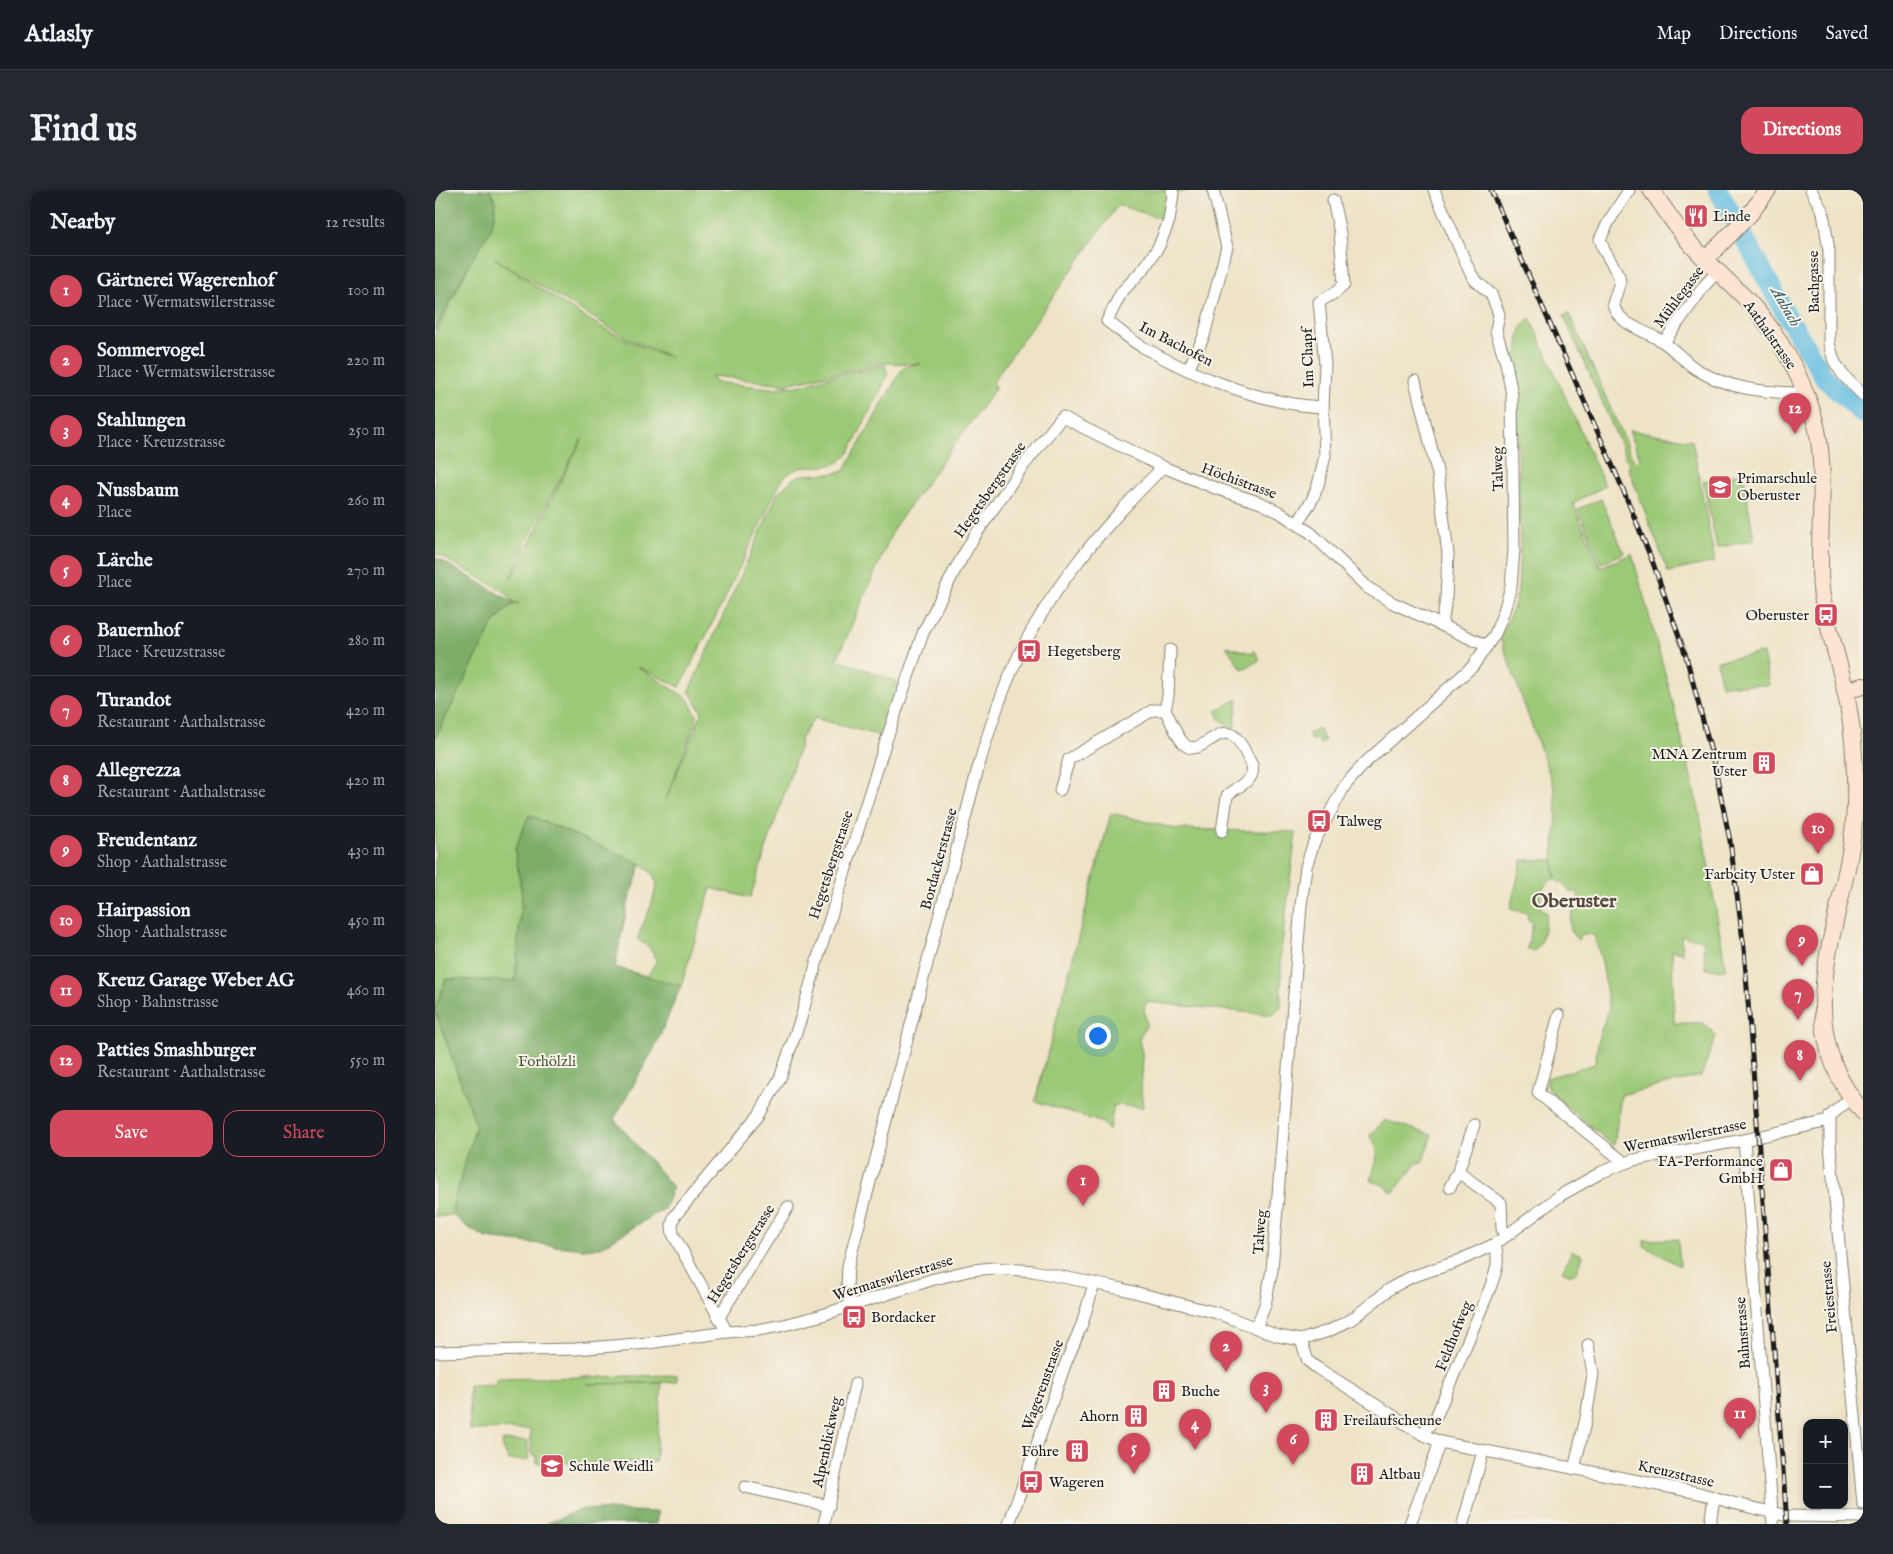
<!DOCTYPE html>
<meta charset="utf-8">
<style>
:root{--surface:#171b24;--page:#242831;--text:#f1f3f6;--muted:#9ea1a6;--line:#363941;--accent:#d1495b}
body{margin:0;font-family:"IM FELL English",serif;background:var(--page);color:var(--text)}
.controls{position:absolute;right:15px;bottom:15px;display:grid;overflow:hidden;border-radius:10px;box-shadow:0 2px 8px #0003}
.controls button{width:45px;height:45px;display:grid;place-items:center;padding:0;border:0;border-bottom:1px solid var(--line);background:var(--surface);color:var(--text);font:25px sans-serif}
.you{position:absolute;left:662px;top:845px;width:18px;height:18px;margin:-12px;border:4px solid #fff;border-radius:50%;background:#1a73e8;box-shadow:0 0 0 8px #1a73e833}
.badge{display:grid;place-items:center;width:32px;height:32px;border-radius:50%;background:var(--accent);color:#fff;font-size:16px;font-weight:700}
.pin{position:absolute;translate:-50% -41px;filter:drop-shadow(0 1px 2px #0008)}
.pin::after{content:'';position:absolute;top:26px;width:18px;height:15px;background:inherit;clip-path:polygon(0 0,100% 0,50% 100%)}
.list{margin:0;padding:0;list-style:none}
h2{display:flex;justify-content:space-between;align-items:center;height:65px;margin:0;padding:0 20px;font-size:21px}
h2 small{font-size:16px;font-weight:400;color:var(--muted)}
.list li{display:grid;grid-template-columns:32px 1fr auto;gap:15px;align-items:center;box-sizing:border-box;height:70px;padding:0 20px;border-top:1px solid var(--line)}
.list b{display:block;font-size:19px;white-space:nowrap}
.list p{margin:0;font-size:16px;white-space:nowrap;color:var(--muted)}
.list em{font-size:16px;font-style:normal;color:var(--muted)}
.actions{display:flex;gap:10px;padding:15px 20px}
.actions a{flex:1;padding:11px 0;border:1px solid var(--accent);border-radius:15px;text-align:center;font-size:18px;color:var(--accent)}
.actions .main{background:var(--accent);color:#fff}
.map{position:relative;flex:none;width:1428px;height:1334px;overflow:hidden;border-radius:15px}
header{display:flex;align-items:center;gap:30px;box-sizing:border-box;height:70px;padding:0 25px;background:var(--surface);border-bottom:1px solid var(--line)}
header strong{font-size:24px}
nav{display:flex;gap:28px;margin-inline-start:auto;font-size:18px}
.intro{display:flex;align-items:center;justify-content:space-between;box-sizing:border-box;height:120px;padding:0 30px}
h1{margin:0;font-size:35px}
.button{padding:12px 22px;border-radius:15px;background:var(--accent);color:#fff;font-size:18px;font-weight:700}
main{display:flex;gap:30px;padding:0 30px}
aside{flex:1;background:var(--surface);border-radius:15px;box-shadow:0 2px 8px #0003}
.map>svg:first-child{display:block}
</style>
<header>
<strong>Atlasly</strong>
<nav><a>Map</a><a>Directions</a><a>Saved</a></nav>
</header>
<div class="intro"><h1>Find us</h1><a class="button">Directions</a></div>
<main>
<aside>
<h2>Nearby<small>12 results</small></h2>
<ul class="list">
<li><span class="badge">1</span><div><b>Gärtnerei Wagerenhof</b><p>Place · Wermatswilerstrasse</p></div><em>100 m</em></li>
<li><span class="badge">2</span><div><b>Sommervogel</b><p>Place · Wermatswilerstrasse</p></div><em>220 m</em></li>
<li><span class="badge">3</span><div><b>Stahlungen</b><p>Place · Kreuzstrasse</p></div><em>250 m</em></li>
<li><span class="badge">4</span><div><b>Nussbaum</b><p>Place</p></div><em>260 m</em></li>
<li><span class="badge">5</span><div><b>Lärche</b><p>Place</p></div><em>270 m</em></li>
<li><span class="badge">6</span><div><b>Bauernhof</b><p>Place · Kreuzstrasse</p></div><em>280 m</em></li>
<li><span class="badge">7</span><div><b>Turandot</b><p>Restaurant · Aathalstrasse</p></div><em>420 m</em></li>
<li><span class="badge">8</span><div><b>Allegrezza</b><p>Restaurant · Aathalstrasse</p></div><em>420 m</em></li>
<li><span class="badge">9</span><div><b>Freudentanz</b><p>Shop · Aathalstrasse</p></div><em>430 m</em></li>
<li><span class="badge">10</span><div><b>Hairpassion</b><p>Shop · Aathalstrasse</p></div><em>450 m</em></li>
<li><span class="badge">11</span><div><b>Kreuz Garage Weber AG</b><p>Shop · Bahnstrasse</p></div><em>460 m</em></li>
<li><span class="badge">12</span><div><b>Patties Smashburger</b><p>Restaurant · Aathalstrasse</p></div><em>550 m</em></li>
</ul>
<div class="actions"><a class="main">Save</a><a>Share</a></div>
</aside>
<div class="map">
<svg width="1428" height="1334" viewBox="0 0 1428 1334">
<rect width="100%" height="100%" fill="#f7f3e8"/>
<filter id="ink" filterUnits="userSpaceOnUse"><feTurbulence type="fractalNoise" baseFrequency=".02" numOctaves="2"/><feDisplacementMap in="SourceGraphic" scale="10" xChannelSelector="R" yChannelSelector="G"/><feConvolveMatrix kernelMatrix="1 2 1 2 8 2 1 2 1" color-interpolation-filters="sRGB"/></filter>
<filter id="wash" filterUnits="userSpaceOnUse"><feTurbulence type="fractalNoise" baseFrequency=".0096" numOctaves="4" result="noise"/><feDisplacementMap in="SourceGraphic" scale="20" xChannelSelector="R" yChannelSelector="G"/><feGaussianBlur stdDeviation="1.12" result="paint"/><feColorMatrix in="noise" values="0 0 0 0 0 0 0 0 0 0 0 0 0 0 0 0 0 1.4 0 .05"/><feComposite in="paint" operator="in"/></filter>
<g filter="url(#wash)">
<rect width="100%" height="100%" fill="#eee3c6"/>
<g fill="#9cc977" stroke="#5c724a" fill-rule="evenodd">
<path d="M54,0H755L738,4L734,31L683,15L559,190L560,199L460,336L402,469L463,492L446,546L379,528L364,551L366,552L315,708L276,698L246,796L212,787L222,770L214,757L202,749L216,716L222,694L217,683L206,674L94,625L80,659L87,705L80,791L11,789L0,820L41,935L18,1016V1025L0,1027V548L57,436L75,416L84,413H80L69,401L0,363V145L43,57L56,39ZM59,68L192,148L235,167C172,147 114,104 59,68ZM448,173L486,174L475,175L467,179L409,281L394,284L366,285L358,289L343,303L254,501L267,522L230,612L262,527L253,509L203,477L245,497L286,416L345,293C362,269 379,281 402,273C407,271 410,266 414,263L453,185L450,175L398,186L363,196L335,198L279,192L277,186L351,194ZM147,249L76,389H75L91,352Z"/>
<path d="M1134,124L1200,273L1205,268L1194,240L1257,250L1280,372L1233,382L1193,277L1195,276L1129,126Z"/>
<path d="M1095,128L1170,296L1138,313L1165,377L1197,364L1235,501L1264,620L1291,780L1271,779L1268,750L1246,746L1247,763L1237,760L1239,833H1269L1281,846L1266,886L1186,905L1179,956L1117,904L1112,895V888L1160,874L1164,846L1174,819L1167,772L1159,745L1147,744L1143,750C1131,741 1134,723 1144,715L1143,702H1135L1129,695L1121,690L1118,670L1122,625L1119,597L1065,447L1078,419L1083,402L1085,358L1082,194L1076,166L1083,164C1083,150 1083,137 1095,128Z"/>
<path d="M1308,283L1319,350L1282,358L1268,291Z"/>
<path d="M1166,309L1189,363L1166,373L1143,319Z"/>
<path d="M791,456L816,463L820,461L825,470L808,479L806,478Z"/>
<path d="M1328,463L1334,495H1286L1282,471Z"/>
<path d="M803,509L799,540L783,528L784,525L781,521Z"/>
<path d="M883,538L890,551L885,554L882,548L877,551L873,544Z"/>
<path d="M676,623L742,639L861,642L846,762V818L838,825L711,812L709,820L712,834L704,849L708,869L706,901L708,917L679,915L674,941L668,933L600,911Z"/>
<path d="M1087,670H1117L1120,688C1106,695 1104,704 1106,719L1112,723L1106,753L1099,761L1092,760L1098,732L1092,730L1093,723L1075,719Z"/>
<path d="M950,930L997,945L987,973H982L958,1003L948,995L936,991C939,975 949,958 934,946Z"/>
<path d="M1243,1049L1245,1076L1209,1056V1050Z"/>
<path d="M1137,1061L1148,1065L1142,1082L1137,1085L1127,1081Z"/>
<path d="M242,1185V1192L152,1194L227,1193L220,1272L102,1273L101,1265L97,1264L95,1239L35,1240L34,1196L61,1195V1189Z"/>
<path d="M67,1251H93V1270H74L68,1259Z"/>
</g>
<g fill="#7dad68" stroke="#4c6442">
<path d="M0,0H55L60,11V24L56,39L31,80L0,141Z"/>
<path d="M0,367L80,413L67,423L57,436L0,549Z"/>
<path d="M94,625L206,674L192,717L180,777L246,796L219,859L179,929L238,997L229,1019L166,1057L148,1059L51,1048L31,1036L18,1025V1016L41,935L0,820L11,789L80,791L87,705L80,659Z"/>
<path d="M148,1319L223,1322L221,1334H111Z"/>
</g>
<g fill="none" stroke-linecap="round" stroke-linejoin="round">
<path stroke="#63bde1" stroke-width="20" d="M1283,0L1352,126L1392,191L1428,224"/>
</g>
</g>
<g filter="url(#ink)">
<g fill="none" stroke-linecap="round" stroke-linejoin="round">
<defs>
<g id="street">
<path d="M737,0L738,4L734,31L724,56L710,77L686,103L672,131C683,139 694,149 706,156C756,185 830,215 888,217"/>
<path d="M1194,0L1174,31L1165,49L1169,60L1184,86L1185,92L1178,114C1184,136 1211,140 1228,152C1240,160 1249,171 1261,179C1294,200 1333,203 1371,203"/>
<path d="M1376,0L1388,22L1394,61V153L1399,171L1408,185L1428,205"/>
<path d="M1229,152L1270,95L1283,81"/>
<path d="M753,180L769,146L792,57L778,0"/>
<path d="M980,191L1003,285L1013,364L1011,408L1007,435"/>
<path d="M863,333L877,310L883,295L890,266L888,217L890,174L884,112L901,102L909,95L905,43L898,10"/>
<path d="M735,460L733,506L730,520C736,530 741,546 749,554C765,570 784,530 801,548C808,555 812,567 817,575C821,593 801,595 792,606L787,641"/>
<path d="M625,600L634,569L718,520H730"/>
<path d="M1124,825L1103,903L1190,973"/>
<path d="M1416,908L1395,926V955L1428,1314"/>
<path d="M1039,935L1023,982L1066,1013L1067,1039L1071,1046"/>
<path d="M1309,950L1338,1334"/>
<path d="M1015,997L1023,982"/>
<path d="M416,1115L412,1098L413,1076L542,582C552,546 563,512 578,478C612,401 669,336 728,277"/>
<path d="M284,1127L353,1017"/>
<path d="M821,1138L830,1115L837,1080L866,715L871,677L879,652L910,595L932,571L1038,476L1060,444L1069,421L1076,396L1079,360L1077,205L1071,173L1061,141L1064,124L1056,104L1040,90L1035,82L999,0"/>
<path d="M292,1142L238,1044L237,1036L239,1027L324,925L345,888L366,828L384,764L450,554L488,443L521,378L539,347L585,280L627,227L728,277L780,298L826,313L844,322L876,343L933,398L958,413L1052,456"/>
<path d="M866,1150L873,1171L882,1178L987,1244L1005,1252L1264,1303L1298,1313L1352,1326L1428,1327"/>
<path d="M0,1162L141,1159L213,1153L292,1142L323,1140L349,1135L384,1126L499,1089L537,1080L558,1078L598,1081L687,1099L782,1123L843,1146L866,1150L896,1140L917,1129L956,1098L976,1087L1021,1072L1060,1054L1126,1005L1167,982L1198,970L1309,950L1394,931"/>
<path d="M987,1244L1001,1227L1055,1098C1061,1082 1065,1071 1060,1054"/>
<path d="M1139,1279L1151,1228L1158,1184L1153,1155"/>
<path d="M310,1297L394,1316"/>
<path d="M389,1334L420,1194"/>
<path d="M574,1334L630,1175L647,1134L659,1094"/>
<path d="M975,1334L1005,1252"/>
<path d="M1028,1334L1048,1261"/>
<path d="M1275,1334L1279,1308"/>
</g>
<g id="secondary">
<path d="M1216,0C1229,17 1240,36 1254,52C1273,74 1295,92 1314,112C1343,143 1366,185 1378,224C1395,278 1381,343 1386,399C1390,430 1401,460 1408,491C1418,531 1421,574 1420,615C1418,721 1344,826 1428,922"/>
<path d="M1271,69L1314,25L1333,0"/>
<path d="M1410,501L1428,496"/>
</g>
</defs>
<use href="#street" stroke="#858071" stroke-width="13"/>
<use href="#secondary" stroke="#858071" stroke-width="18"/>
<use href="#street" stroke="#fff" stroke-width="11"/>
<use href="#secondary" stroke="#fde4d1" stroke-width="16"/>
<defs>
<path id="rail" d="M1056,0L1187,297L1218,373L1251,466L1279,573L1295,651L1309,758L1352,1334"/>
</defs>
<use href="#rail" stroke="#1c1c1c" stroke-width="5"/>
<use href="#rail" stroke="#f7f3e8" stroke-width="3" stroke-dasharray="9" stroke-linecap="butt"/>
</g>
</g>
<defs>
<symbol id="restaurant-square" viewBox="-11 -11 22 22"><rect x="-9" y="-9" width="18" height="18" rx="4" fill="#d1495b" stroke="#f7f3e8"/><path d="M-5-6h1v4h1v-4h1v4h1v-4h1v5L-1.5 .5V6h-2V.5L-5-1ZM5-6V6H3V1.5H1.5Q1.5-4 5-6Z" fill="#fff"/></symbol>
<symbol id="school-square" viewBox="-11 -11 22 22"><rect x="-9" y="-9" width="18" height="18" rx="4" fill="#d1495b" stroke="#f7f3e8"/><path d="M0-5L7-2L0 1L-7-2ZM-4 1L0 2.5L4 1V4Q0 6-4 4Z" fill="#fff"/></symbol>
<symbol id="bus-square" viewBox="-11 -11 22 22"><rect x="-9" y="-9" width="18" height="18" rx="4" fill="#d1495b" stroke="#f7f3e8"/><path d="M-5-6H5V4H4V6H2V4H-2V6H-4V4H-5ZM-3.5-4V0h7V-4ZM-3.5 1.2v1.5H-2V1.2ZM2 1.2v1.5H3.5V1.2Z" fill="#fff"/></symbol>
<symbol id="building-square" viewBox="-11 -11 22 22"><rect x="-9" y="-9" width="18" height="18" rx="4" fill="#d1495b" stroke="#f7f3e8"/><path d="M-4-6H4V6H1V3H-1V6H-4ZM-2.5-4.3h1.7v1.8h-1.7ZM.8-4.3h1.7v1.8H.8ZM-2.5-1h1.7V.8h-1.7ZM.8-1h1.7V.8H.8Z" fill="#fff"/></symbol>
<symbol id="shop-square" viewBox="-11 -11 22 22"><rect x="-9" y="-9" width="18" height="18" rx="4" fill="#d1495b" stroke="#f7f3e8"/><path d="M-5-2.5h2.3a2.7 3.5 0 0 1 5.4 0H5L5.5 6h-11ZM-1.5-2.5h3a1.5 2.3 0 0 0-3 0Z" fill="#fff"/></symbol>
</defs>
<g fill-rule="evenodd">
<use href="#restaurant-square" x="1247" y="12" width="28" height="28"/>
<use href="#school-square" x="1271" y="283" width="28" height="28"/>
<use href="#bus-square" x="1377" y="411" width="28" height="28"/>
<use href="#bus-square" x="580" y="447" width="28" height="28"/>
<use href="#building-square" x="1315" y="559" width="28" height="28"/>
<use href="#bus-square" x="870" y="617" width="28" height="28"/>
<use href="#shop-square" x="1363" y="670" width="28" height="28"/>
<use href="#shop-square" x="1332" y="966" width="28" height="28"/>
<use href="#bus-square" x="405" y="1113" width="28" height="28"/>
<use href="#building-square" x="715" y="1187" width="28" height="28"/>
<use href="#building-square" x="687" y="1212" width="28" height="28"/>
<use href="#building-square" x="877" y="1216" width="28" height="28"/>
<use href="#building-square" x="628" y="1247" width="28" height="28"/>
<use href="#school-square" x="103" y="1262" width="28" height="28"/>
<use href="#building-square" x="913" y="1270" width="28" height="28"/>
<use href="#bus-square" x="582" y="1278" width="28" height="28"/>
</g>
<g text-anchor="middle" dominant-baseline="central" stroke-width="4" stroke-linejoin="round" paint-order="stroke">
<g font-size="15" fill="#1c1c1c" stroke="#f7f3e8" text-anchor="start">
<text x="1278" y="26">Linde</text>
<text x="1302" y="288">Primarschule<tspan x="1302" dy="17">Oberuster</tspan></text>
<text x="1374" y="425" text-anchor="end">Oberuster</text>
<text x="612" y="461">Hegetsberg</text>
<text x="1312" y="564" text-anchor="end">MNA Zentrum<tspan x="1312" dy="17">Uster</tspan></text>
<text x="902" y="631">Talweg</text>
<text x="1360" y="684" text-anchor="end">Farbcity Uster</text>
<text x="1328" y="971" text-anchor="end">FA-Performance<tspan x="1328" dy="17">GmbH</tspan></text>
<text x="436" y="1127">Bordacker</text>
<text x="746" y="1201">Buche</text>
<text x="684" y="1226" text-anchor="end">Ahorn</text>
<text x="908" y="1230">Freilaufscheune</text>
<text x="624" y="1261" text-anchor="end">Föhre</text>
<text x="134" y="1276">Schule Weidli</text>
<text x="944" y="1284">Altbau</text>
<text x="614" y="1292">Wageren</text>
</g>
<g font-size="15" fill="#1c1c1c" stroke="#f7f3e8">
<text transform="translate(1379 92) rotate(-91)">Bachgasse</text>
<text transform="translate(1244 107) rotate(-53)">Mühlegasse</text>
<text transform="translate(1335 145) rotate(55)">Aathalstrasse</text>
<text transform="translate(741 154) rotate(27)">Im Bachofen</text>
<text transform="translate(873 168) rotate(-92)">Im Chapf</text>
<text transform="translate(1063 279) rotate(-91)">Talweg</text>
<text transform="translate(804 291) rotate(20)">Höchistrasse</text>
<text transform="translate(555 300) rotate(-55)">Hegetsbergstrasse</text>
<text transform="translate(504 669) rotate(-75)">Bordackerstrasse</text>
<text transform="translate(396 675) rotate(-72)">Hegetsbergstrasse</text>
<text transform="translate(1250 946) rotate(-11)">Wermatswilerstrasse</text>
<text transform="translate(825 1042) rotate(-86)">Talweg</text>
<text transform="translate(306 1064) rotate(-58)">Hegetsbergstrasse</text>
<text transform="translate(458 1088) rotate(-17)">Wermatswilerstrasse</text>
<text transform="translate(1394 1107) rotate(-95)">Freiestrasse</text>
<text transform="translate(1308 1143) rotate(-94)">Bahnstrasse</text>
<text transform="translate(1019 1146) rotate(-68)">Feldhofweg</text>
<text transform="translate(608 1195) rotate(-70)">Wagerenstrasse</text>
<text transform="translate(392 1252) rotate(-78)">Alpenblickweg</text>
<text transform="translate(1241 1284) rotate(13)">Kreuzstrasse</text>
</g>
<g font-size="15" fill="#49593c" stroke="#f7f3e8">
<text x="112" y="871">Forhölzli</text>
</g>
<g font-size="16" font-style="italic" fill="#385c6b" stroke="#f7f3e8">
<text transform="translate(1350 117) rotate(60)">Aabach</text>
</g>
<g font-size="20" font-weight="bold" fill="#554a3d" stroke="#f7f3e8">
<text x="1139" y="711">Oberuster</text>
</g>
</g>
</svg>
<div class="controls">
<button>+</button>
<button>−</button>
</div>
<div class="you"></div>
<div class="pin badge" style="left:648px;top:1016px">1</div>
<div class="pin badge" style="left:791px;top:1182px">2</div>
<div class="pin badge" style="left:831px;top:1223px">3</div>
<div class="pin badge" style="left:760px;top:1260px">4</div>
<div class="pin badge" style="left:699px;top:1284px">5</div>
<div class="pin badge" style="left:858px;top:1275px">6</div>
<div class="pin badge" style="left:1363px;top:830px">7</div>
<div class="pin badge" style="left:1365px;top:891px">8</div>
<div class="pin badge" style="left:1367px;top:776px">9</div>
<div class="pin badge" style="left:1383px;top:664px">10</div>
<div class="pin badge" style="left:1305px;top:1249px">11</div>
<div class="pin badge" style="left:1360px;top:244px">12</div>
</div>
</main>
